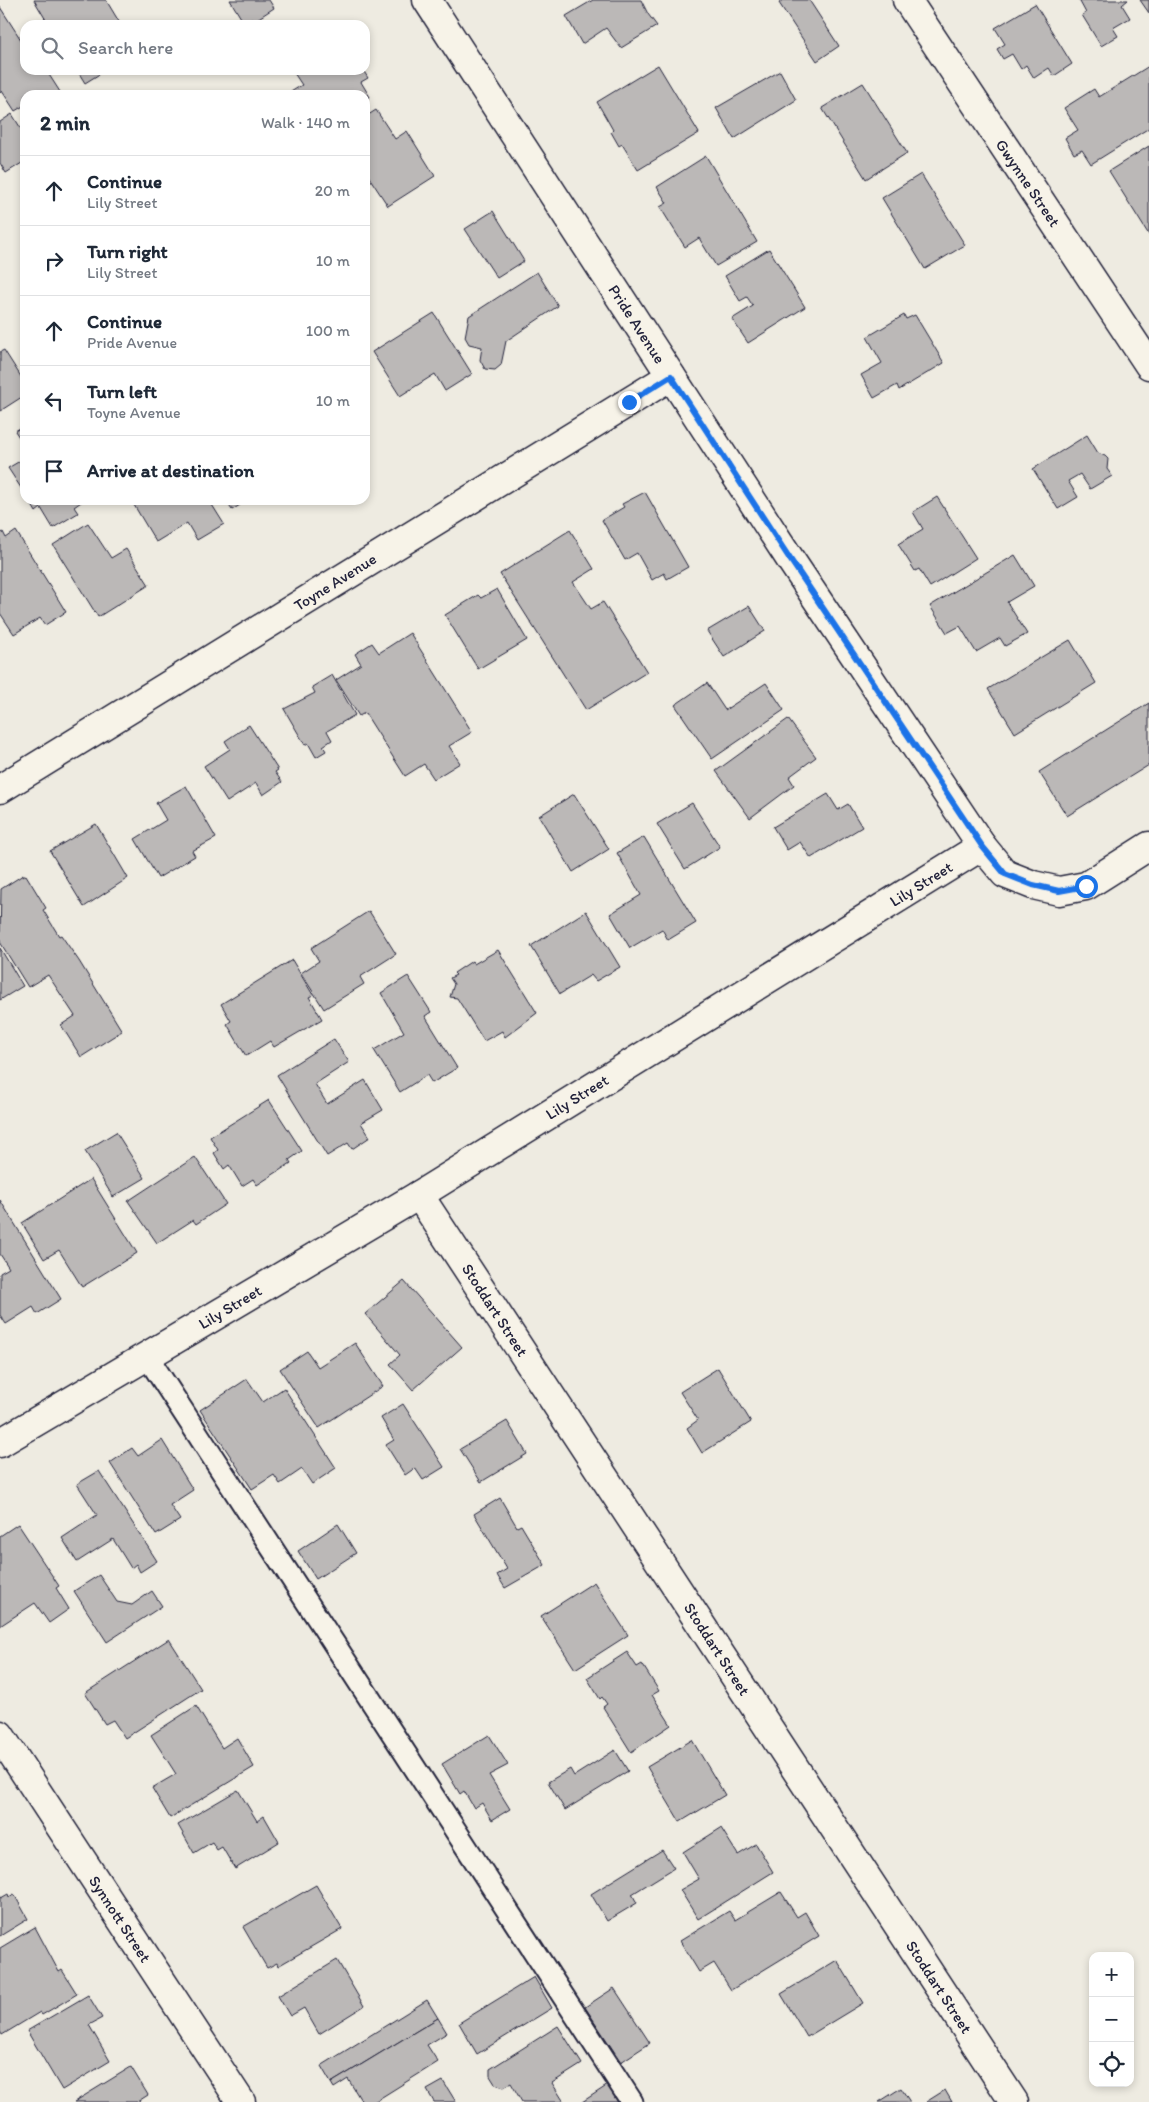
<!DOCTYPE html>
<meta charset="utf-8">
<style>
:root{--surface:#fff;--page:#f6f6f7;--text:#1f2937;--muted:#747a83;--line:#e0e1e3}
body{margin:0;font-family:Itim,sans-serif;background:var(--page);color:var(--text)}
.controls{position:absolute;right:15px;bottom:15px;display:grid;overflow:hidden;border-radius:10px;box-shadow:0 2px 8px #0003}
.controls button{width:45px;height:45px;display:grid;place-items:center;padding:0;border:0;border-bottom:1px solid var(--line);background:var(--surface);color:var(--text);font:25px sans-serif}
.stop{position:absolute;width:15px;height:15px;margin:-11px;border:4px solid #1a73e8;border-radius:50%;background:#fff}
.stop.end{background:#1a73e8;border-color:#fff;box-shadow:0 1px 5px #0008}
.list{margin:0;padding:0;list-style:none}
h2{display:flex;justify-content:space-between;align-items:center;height:65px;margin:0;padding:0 20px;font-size:21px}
h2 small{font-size:16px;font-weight:400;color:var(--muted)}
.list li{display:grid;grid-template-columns:32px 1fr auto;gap:15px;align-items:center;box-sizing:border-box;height:70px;padding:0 20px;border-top:1px solid var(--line)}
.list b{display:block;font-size:19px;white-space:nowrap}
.list p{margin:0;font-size:16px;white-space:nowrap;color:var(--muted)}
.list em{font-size:16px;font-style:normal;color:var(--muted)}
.icon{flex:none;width:28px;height:28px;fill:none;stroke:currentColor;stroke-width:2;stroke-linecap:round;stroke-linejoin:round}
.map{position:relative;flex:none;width:1149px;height:2102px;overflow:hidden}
.search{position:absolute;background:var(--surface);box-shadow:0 2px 8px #0003;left:20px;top:20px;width:350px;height:55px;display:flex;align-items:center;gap:12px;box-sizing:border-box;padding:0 18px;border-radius:15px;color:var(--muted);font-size:19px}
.panel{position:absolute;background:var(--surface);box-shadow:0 2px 8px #0003;left:20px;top:90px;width:350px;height:415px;border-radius:15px}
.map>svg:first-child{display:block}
</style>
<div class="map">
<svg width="1149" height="2102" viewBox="0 0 1149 2102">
<rect width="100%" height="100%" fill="#eeebe1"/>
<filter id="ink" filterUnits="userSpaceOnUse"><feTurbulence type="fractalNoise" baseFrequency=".02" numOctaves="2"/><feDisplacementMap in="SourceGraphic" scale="10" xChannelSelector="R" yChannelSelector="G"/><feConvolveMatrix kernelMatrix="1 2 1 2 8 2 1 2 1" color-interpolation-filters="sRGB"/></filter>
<g filter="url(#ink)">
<g fill="#bbb8b7" stroke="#22223b">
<path d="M34,0H106L121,25H49Z"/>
<path d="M230,0H269L274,8L254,21L252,19L244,23Z"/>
<path d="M593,0H641L648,14L657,26L621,48L606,28L582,44L566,16Z"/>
<path d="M783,0H809L839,46L817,61L779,3Z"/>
<path d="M1079,0H1128L1122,5L1130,18L1113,28L1118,36L1101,46L1082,15L1086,13Z"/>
<path d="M1140,0H1149V13Z"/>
<path d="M1035,4L1072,64L1054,76L1049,68L1034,78L1026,65L1021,69L1012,54L1003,59L997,49L1005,44L995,28Z"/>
<path d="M0,7L25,46V70H46L62,95H25V105L15,111L2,91L0,93Z"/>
<path d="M658,65L699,133L638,170L622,144L619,146L611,132L613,130L597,102Z"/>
<path d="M1149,66V128L1091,164L1082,150L1074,154L1065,138L1078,130L1064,108L1094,89L1099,97Z"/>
<path d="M77,70H106L85,83Z"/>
<path d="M292,70H363L368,78L361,82L370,97L365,100V95H286L302,85Z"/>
<path d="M780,71L796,100L734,139L716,108Z"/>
<path d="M863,83L907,153L866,179L822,108Z"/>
<path d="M376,110L395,139L407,131L435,176L388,206L365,171V117Z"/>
<path d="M12,114L25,135V161L6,173L0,163V122Z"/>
<path d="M1149,146V235L1109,171Z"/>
<path d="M706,156L757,242L716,266L699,238L685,247L660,207L667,203L657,187Z"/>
<path d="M921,174L965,245L925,269L882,198Z"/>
<path d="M493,211L524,261L497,278L465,229Z"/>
<path d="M769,249L805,307L748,343L732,319L753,306L747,297L740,301L725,276Z"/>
<path d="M537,272L558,306L506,341L501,365L495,370L485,369L480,360L482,347L469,344L465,337L469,316Z"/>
<path d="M434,313L472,374L445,391L435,374L400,396L372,352Z"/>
<path d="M904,315L906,319L915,315L944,363L899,390L897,385L874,398L861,375L882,363L867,337Z"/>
<path d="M4,350L25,383V395L0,411V352Z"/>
<path d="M25,425V446L15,431Z"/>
<path d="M1087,435L1098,453L1105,456L1108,459L1107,469L1112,476L1090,489L1080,474L1068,481L1078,497L1058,509L1033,469Z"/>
<path d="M25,458V494L8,468Z"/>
<path d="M645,492L688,567L667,579L664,573L652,580L637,553L625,560L602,520L624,507L622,504Z"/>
<path d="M937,497L976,558L930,587L919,569L915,571L898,544L923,529L913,512Z"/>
<path d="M29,500H84L74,507L78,513L53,528L41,508L36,512Z"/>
<path d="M131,500H209L224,524L197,540L187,523L156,542Z"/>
<path d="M225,500H248L232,510Z"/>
<path d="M88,523L111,558L126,549L149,585L98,617L53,545Z"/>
<path d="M570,530L594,569L573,582L591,609L603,602L647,672L586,710L500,574Z"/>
<path d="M16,531L66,612L45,625L40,618L14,634L0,613V534L3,532L6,538Z"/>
<path d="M1015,555L1034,586L1007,602L1027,634L1005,646L1000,638L976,652L960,626L947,633L930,606Z"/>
<path d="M497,589L527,640L478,669L445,615L478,595L481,598Z"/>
<path d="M749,606L765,631L724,657L707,631Z"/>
<path d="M410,633L472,732L449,746L460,763L434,779L424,764L405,776L365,713L359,716L336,680L361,664L355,654L372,643L379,653Z"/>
<path d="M1070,640L1096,683L1015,733L988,689Z"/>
<path d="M332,675L355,715L327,731L332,740L323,746L326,751L316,757L308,743L305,745L284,709L315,693L312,687Z"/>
<path d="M707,683L725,710L766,683L784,710L712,759L675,705Z"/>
<path d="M1149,703V765L1067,816L1039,772Z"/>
<path d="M788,719L816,757L789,777L794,785L750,818L716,771Z"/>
<path d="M249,725L278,770L275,772L282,782L263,795L256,783L227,802L204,766L230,749L225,741Z"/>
<path d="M186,786L216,838L192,851L195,856L158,878L135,839L166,820L156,803Z"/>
<path d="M574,794L609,849L573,872L539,816Z"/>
<path d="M828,794L838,810L848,804L862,827L811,858L800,842L787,850L773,827Z"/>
<path d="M692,803L720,847L685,869L657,824Z"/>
<path d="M96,824L128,878L84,907L50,851Z"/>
<path d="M644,837L696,923L668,940L662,929L630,948L610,914L641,895L617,853Z"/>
<path d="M23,875V877L26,875L46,908L43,910L59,936L61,935L79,961L122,1031L81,1057L61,1025L75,1016L48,975L28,987L0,942L1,889Z"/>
<path d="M369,911L396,954L360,977L364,984L324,1009L301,973L319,961L311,948Z"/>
<path d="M586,911L620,967L596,981L591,975L560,994L531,946Z"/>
<path d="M0,948L23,986L0,1000Z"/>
<path d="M498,950L537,1013L505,1037L502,1031L484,1041L457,998L450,997L454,984L450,978L456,975L454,973L472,961L474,964Z"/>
<path d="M292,960L313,995L309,997L322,1019L274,1047L270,1041L246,1056L227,1024L231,1021L221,1004Z"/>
<path d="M408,976L431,1012L425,1016L457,1068L432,1083L427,1075L400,1092L374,1050L404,1032L381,993Z"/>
<path d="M334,1039L349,1062L315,1084L327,1104L365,1080L383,1110L361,1123L370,1137L352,1149L348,1143L327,1156L277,1075Z"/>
<path d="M269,1100L302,1151L289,1160L291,1163L257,1185L253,1179L242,1186L229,1165L224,1169L214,1153L218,1150L210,1137Z"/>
<path d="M116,1132L145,1178L113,1197L85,1151Z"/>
<path d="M195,1157L226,1204L196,1224L193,1220L157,1243L128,1201Z"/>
<path d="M91,1179L137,1253L82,1287L59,1250L44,1259L22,1223Z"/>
<path d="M0,1200L61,1299L37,1314L33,1307L6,1324L0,1315V1273L9,1268L0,1254Z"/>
<path d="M404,1281L462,1347L413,1390L390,1364L400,1355L365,1314Z"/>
<path d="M355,1343L383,1386L319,1428L280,1369L307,1351L318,1367Z"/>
<path d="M718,1368L751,1422L702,1453L687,1428L698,1420L680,1392Z"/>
<path d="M247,1379L263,1402L284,1388L336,1468L312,1484L302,1469L280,1484L274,1475L252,1489L200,1410Z"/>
<path d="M403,1404L444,1467L423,1480L415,1468L405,1475L386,1445L394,1440L381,1418Z"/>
<path d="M507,1421L527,1454L481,1482L460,1449Z"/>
<path d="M162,1440L193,1490L170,1505L180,1520L156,1535L110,1463L132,1448L138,1456Z"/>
<path d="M99,1471L157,1561L140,1572L136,1564L131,1568L113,1539L77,1562L62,1538L97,1515L77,1484Z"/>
<path d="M500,1498L517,1527L521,1525L545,1565L505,1588L497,1575L507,1569L474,1514Z"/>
<path d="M18,1524L59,1586L56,1588L69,1609L49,1623L35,1603L0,1626V1536Z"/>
<path d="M338,1524L356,1553L316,1579L298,1551Z"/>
<path d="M99,1575L117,1602L132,1605L152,1591L162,1606L107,1642L74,1591Z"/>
<path d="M594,1582L628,1635L575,1669L541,1616Z"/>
<path d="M169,1639L201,1689L125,1738L113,1720L105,1724L85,1693Z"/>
<path d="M627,1652L637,1667L642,1664L659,1691L652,1695L671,1725L631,1752L603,1707L607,1704L602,1697L600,1699L587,1678Z"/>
<path d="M196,1706L222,1748L237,1738L254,1767L170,1818L152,1788L176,1774L151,1735Z"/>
<path d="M489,1735L508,1765L489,1775L510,1809L492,1820L482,1803L474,1808L464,1791L460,1794L442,1764Z"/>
<path d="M692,1740L725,1795L680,1822L647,1767Z"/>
<path d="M615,1750L628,1771L565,1810L548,1782L570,1769L574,1776Z"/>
<path d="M238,1790L257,1821L264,1816L279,1842L235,1869L222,1847L217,1850L212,1842L194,1853L178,1825Z"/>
<path d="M721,1828L738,1855L756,1844L773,1872L698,1919L680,1890L699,1879L683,1852Z"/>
<path d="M662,1850L674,1868L632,1894L637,1903L607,1921L591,1894Z"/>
<path d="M316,1885L342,1929L278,1966L277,1963L267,1968L243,1927Z"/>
<path d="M781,1892L797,1917L805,1912L819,1936L731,1990L714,1963L699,1972L680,1941L729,1911L735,1920Z"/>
<path d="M8,1894L9,1897L14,1894L28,1919L0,1936V1896L1,1898Z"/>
<path d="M35,1927L59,1972L62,1970L77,1994L42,2015L40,2012L2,2035L0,2031V1948Z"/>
<path d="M337,1960L364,2006L319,2034L304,2008L290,2016L278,1996Z"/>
<path d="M837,1960L863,2003L807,2037L781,1994Z"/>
<path d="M534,1977L552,2008L477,2054L459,2023Z"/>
<path d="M614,1988L650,2043L621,2062L585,2007Z"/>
<path d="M88,1995L102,2018L89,2025L110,2061L62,2090L27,2031Z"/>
<path d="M427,2000L438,2018L331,2083L321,2066Z"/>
<path d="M438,2018L447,2033L427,2045L438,2062L374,2102H362L348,2079L334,2088L331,2083Z"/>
<path d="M558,2026L582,2064L552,2083L564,2102H522L511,2083L504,2087L495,2084L490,2076V2069Z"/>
<path d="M131,2067L148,2095L137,2102H74Z"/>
<path d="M443,2081L456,2102H434L427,2090Z"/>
<path d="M608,2085L619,2102H582Z"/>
<path d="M901,2088L910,2102H879Z"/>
<path d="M945,2090L952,2102H926Z"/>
</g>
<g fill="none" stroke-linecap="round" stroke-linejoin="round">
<defs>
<path id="service" d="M147,1356L632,2102"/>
<g id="minor">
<path d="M427,0L790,559L982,846"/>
<path d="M907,0L1149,365"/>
<path d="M0,789L671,376"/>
<path d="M419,1195L1014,2102"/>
<path d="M0,1443L419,1195L982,846L1005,874L1033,885L1059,891L1086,886L1149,846"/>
<path d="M0,1735L241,2102"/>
</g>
</defs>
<use href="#service" stroke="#22223b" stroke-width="25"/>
<use href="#minor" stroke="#22223b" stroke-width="31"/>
<use href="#service" stroke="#f7f3e8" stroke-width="21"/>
<use href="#minor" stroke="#f7f3e8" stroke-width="28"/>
</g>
</g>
<g fill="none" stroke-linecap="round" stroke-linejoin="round" filter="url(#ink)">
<path stroke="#1a73e8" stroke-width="6" d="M629,402L671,376L790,559L982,846L1005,874L1033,885L1059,891L1086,886"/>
</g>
<g text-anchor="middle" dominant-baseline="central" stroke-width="5" stroke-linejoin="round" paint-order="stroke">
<g font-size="16" fill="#22223b" stroke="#f7f3e8">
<text transform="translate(1028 183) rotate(56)">Gwynne Street</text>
<text transform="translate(637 324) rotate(57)">Pride Avenue</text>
<text transform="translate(335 582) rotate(-32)">Toyne Avenue</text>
<text transform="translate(921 884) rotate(-32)">Lily Street</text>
<text transform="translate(577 1097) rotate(-32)">Lily Street</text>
<text transform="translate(230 1307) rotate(-31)">Lily Street</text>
<text transform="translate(495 1310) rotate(57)">Stoddart Street</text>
<text transform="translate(717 1649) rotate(57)">Stoddart Street</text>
<text transform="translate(120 1919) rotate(57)">Synnott Street</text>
<text transform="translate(939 1987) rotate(57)">Stoddart Street</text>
</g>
</g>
</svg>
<div class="controls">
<button>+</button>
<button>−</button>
<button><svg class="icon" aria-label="locate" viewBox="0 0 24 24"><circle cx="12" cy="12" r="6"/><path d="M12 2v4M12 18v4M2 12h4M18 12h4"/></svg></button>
</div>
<div class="stop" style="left:1086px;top:886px"></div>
<div class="stop end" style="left:629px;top:402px"></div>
<div class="search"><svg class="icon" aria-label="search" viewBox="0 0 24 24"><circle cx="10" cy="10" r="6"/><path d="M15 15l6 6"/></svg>Search here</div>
<section class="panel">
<h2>2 min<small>Walk · 140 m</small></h2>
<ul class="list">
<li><svg class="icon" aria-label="ahead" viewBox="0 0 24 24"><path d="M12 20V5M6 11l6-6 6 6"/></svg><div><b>Continue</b><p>Lily Street</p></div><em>20 m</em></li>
<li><svg class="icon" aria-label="right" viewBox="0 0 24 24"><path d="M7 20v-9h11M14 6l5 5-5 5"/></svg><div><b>Turn right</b><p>Lily Street</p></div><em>10 m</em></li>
<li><svg class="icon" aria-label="ahead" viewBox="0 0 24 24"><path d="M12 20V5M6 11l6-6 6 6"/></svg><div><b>Continue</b><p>Pride Avenue</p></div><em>100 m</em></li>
<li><svg class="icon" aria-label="left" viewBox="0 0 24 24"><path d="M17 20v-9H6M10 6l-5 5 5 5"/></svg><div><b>Turn left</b><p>Toyne Avenue</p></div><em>10 m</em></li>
<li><svg class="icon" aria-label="arrive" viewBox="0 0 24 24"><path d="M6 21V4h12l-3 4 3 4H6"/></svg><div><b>Arrive at destination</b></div></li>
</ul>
</section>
</div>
